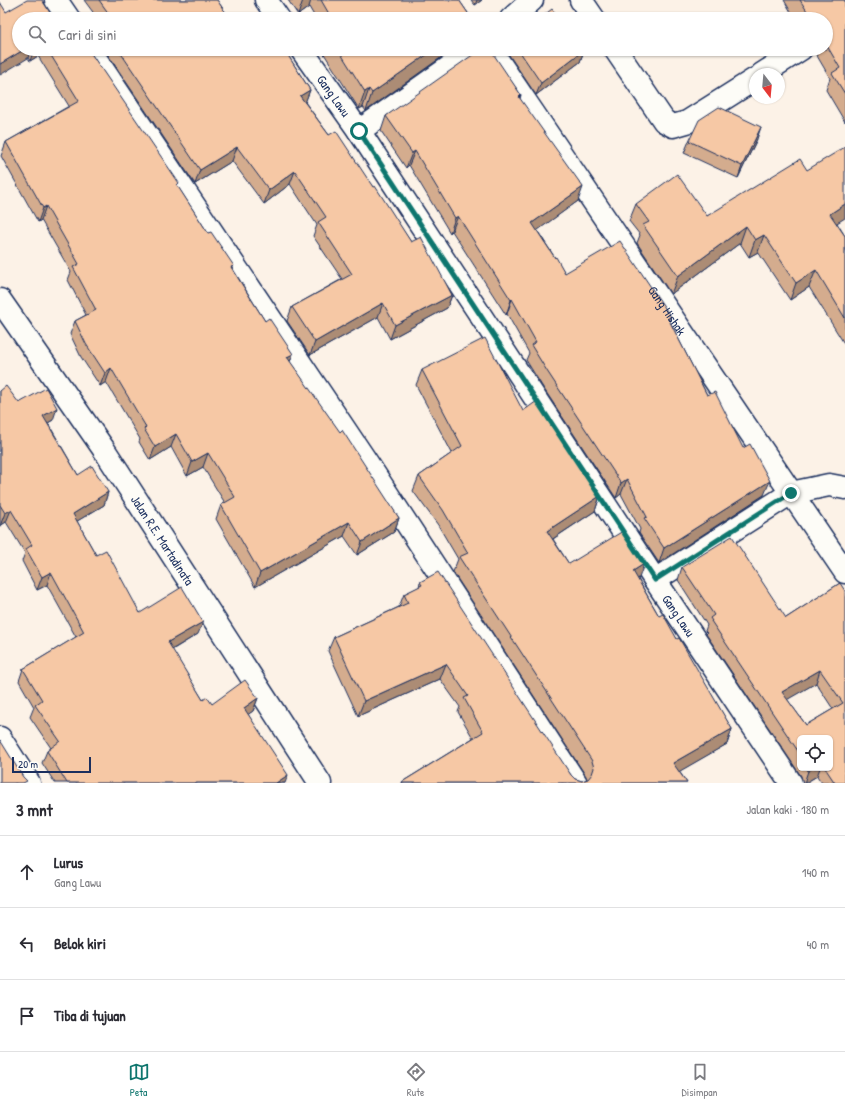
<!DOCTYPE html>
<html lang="id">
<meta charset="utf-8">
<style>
:root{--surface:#fff;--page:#f7f7f7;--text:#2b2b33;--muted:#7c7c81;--line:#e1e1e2;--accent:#0f766e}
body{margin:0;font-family:"Patrick Hand",sans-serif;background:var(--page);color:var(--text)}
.controls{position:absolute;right:12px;bottom:12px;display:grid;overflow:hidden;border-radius:6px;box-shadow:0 1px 3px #0004}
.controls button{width:36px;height:36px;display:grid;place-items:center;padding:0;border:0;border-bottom:1px solid var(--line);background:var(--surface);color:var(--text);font:20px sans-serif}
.compass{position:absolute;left:749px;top:68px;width:36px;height:36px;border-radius:50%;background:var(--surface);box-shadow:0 1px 3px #0004;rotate:164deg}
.scale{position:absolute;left:12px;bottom:10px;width:79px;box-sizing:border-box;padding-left:4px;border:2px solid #1b2f5e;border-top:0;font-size:11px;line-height:14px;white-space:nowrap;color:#1b2f5e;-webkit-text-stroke:3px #fdfcf7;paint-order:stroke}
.stop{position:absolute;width:12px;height:12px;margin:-9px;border:3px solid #0f766e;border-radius:50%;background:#fff}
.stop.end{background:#0f766e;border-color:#fff;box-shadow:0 1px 4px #0008}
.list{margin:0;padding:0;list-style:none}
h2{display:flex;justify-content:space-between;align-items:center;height:52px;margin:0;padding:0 16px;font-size:17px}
h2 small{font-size:13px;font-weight:400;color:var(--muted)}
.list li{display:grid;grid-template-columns:26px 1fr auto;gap:12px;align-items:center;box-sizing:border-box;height:72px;padding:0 16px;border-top:1px solid var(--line)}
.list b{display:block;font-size:15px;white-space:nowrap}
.list p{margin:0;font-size:13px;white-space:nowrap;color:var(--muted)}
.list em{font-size:13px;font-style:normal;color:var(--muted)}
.icon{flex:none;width:22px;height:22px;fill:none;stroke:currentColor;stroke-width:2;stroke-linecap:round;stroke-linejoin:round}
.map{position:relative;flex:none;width:845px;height:783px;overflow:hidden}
.search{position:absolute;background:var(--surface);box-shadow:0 1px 3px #0004;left:12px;right:12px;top:12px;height:44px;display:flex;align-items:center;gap:10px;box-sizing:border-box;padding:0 14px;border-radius:22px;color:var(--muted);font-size:15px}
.sheet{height:268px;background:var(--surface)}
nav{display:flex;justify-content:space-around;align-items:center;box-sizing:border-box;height:56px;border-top:1px solid var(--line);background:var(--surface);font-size:11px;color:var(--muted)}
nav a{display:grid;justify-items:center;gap:2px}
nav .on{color:var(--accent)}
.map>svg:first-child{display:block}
</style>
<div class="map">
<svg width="845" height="783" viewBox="0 0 845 783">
<rect width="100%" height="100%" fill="#fcf2e7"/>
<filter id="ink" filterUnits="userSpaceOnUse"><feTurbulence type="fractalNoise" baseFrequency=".025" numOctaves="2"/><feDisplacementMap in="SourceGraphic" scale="8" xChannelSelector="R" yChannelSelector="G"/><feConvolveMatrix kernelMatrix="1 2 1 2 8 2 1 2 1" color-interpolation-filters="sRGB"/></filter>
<g filter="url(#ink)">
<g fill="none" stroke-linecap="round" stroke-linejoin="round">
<defs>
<g id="street">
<path d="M56,0L69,19"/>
<path d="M266,0L279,19"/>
<path d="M581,0L594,19"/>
<path d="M511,19L532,0"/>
<path d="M89,49L364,458L576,783"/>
<path id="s1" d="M301,49L359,131L655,580L791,783"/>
<path id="s2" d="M490,49L845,572"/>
<path d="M615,49L664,121L673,126L687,122L755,79"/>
<path d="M762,74L801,49"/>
<path d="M359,131L475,49"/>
<path id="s3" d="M0,300L105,451L320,783"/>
<path d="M655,580L791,493L829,485L845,488"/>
<path d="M0,738L29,783"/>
</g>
</defs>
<use href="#street" stroke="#1b2f5e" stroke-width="25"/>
<use href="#street" stroke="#fdfcf7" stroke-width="22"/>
</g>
<g fill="#d4ac8e" stroke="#1b2f5e" fill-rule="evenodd">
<path d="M84,0H217L230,19H98Z"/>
<path d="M288,0H459L472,19H316L309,7L298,15Z"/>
<path d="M471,0H482L475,5Z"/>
<path d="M784,0H845V122L826,90L830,78L813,49H826V19H795Z"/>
<path d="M19,49H88L208,233L233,269L290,362L399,518L394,532L357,555L344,536L255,587L216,519L221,505L225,503L203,467L187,476L171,447L150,460L139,442L140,439L106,382L100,386L81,357L70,334L75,321L86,315L68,280L71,272L41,220L38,222L1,156L6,142L69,106L38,56L30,61L28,58Z"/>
<path d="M104,49H284L310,90L305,102L329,135L373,187L411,242L452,295L447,308L390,339L378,317L310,355L287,321L292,307L342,279L313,236L317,225L290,184L264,204L232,161L195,184Z"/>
<path d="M321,49H453L366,111L363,107L359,109Z"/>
<path d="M508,49H583L584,50L580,62L536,95L507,52Z"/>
<path d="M491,53L521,95L520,99L578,201L537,230L565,273L671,317L669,320L707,395L764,495L659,563L639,533L640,529L621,494L616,498L542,386L526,360L529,353L507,314L506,315L452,231L450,233L409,165L406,168L381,131L386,116Z"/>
<path d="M757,139L738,178L684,153L689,141Z"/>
<path d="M807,170L837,223L845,236V345L809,287L790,300L758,252L749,257L740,243L671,294L637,243L640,235L629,221L636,204L707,216Z"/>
<path d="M422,370L523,411L600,496L595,511L553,539L569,564L639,578L638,579L659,616L677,639L732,729L727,744L679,771L687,783H402V782L473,738L458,712L460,707L440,679L358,716L328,651L334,637L399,607L404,594L419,587L420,582L571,775L575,779L582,781L587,779L586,776L453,572L458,559L438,525L413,491L419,476L452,453L416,385Z"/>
<path d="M0,391L19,403L53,420L48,423L78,475L108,492L104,505L77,521L96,555L140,613L198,634L172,650L203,700L212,704L258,698L253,711L248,714L285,783H55L42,763L47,751L51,748L30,717L34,707L19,681L23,669L76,637L47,585L37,590L22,561L25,553L6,522L0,526Z"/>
<path d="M682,567L786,618L840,583L845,783H822L817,776L805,783H803L801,776L706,634L707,633L705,631L707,625L678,580ZM816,683L833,709L806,725L787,699ZM800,738L830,768H800Z"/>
</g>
<g fill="#ac8c74" stroke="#1b2f5e">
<path d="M303,0H311L309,7L298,15Z"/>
<path d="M477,0H482L475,5Z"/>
<path d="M25,49H31L28,58L0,75V64Z"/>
<path d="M34,49H40L38,56L30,61Z"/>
<path d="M435,49H453L366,111L372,93Z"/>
<path d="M584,50L580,62L536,95L541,83Z"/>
<path d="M369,89L363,107L359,109L365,92Z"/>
<path d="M310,90L305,103L300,96Z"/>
<path d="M761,127L757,139L738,178L742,166Z"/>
<path d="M237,147L232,161L195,184L200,170Z"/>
<path d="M415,151L409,165L406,168L412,153Z"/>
<path d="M295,171L290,184L264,204L269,190Z"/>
<path d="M583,187L578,201L527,238L532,223Z"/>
<path d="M845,204V218L824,231L830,214Z"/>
<path d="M46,206L41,220L38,222L43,208Z"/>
<path d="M458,216L452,231L450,233L455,218Z"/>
<path d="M746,226L740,243L671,294L678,276Z"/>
<path d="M764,235L758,252L749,257L755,240Z"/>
<path d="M816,270L809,287L790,300L796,283Z"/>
<path d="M452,295L447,308L390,339L395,325Z"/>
<path d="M512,299L507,314L506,315L511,300Z"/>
<path d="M383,303L378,317L310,355L315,342Z"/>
<path d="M293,354L288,367L287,357Z"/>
<path d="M111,368L106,382L100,386L105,373Z"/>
<path d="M57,408L53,420L39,428L43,416Z"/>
<path d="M176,434L171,447L150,460L155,447Z"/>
<path d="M208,453L203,467L187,476L192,462Z"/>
<path d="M627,479L621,494L616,498L621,483Z"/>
<path d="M770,481L764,495L659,563L664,548Z"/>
<path d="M108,492L104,505L69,526L73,514Z"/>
<path d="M600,496L595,511L542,546L547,531Z"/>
<path d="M11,510L6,522L0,526L5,513Z"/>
<path d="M399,518L394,532L357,555L362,542Z"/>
<path d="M349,522L344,536L255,587L260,573Z"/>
<path d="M644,564L639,578L627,585L633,571Z"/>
<path d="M51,572L47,585L37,590L42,577Z"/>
<path d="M203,622L198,634L163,655L168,642Z"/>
<path d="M446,664L440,679L358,716L364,701Z"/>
<path d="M820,670L816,683L778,705L782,692Z"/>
<path d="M258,698L253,711L239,721L244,708Z"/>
<path d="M732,729L727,744L668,778L673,763Z"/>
<path d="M813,768H820L817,776L805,783H804L808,771Z"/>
<path d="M288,775L285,783H276Z"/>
</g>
<g fill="#f6c8a5" stroke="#1b2f5e" fill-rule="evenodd">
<path d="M27,0H42L54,19H19V49H25L0,64V2L6,12Z"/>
<path d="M99,0H217L230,19H102L109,14Z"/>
<path d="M321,0H459L472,19H332Z"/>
<path d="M800,0H845V94L832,73L840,68L826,44V19H812Z"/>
<path d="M552,9L560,19H539Z"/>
<path d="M263,16L265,19H258Z"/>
<path d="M47,49H88L179,183L177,185L208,233L211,232L234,266L231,267L265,321L269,318L293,354L287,357L340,432L342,430L399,518L362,542L349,522L260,573L221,505L235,497L208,453L192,462L176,434L155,447L144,429L146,427L111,368L105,373L86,344L75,321L96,310L73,267L79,264L46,206L43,208L6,142L79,101Z"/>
<path d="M118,49H284L310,90L300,96L329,135L336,131L373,187L375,186L411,242L421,237L452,295L395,325L383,303L315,342L292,307L352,274L318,222L326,217L295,171L269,190L237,147L200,170Z"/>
<path d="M338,49H435L372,93L369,89L365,92Z"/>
<path d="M481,49H488L491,53L492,52L521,95L519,97L583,187L532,223L555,258L556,257L565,273L620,241L671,317L668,318L707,395L715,392L743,448L750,444L770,481L664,548L644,518L647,517L627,479L621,483L547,371L531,345L536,342L512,299L511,300L458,216L455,218L415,151L412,153L386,116Z"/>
<path d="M518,49H583L584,50L541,83Z"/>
<path d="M719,107L761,127L742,166L689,141L699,120Z"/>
<path d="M845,147V204L830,214L845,236V318L816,270L796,283L764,235L755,240L746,226L678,276L643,225L649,222L636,204L677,174L707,216L800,159L807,170Z"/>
<path d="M485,338L523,411L537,401L600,496L547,531L569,564L623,531L644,564L633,571L659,616L663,614L677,639L679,638L732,729L673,763L687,783H403L402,782L483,732L464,698L468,696L446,664L364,701L334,637L408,603L404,594L422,585L420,582L438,572L571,775L575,779L582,781L588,779L592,774L594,768L592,761L459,557L468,553L443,510L419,476L462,446L422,370Z"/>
<path d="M6,386L19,403L46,388L57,408L43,416L78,475L92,466L108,492L73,514L96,555L106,550L140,613L182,587L203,622L168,642L203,700L207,697L212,704L245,680L258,698L244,708L288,775L276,783H67L47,751L60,741L35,705L42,700L23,669L84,632L51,572L42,577L26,549L32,545L11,510L5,513L0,505V391Z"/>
<path d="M732,536L786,618L840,583L845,591V783H835L825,768H830V738H800V754L711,621H712L710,618L714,615L682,567ZM820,670L843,703L806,725L782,692Z"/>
<path d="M0,740L23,777L27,781L23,783H0Z"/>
<path d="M807,768H813L808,771Z"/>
</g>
</g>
<g fill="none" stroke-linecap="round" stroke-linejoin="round" filter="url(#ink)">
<path stroke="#0f766e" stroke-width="5" d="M359,131L655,580L791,493"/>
</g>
<g text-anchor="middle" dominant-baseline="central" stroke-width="3.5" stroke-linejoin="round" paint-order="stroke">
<g font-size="13" fill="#1b2f5e" stroke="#fdfcf7">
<text stroke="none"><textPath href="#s1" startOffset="57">Gang Lawu</textPath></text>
<text stroke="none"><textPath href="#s2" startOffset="316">Gang Hishak</textPath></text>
<text stroke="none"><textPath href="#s3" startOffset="290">Jalan R.E. Martadinata</textPath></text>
<text stroke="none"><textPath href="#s1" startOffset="681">Gang Lawu</textPath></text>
</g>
</g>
</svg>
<div class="controls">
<button><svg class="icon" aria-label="locate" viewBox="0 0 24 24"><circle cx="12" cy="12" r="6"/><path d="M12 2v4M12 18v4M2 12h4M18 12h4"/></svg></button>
</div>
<svg class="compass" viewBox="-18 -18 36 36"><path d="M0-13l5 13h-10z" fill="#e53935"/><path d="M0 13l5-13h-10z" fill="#7c7c81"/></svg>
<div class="scale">20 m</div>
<div class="stop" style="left:359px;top:131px"></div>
<div class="stop end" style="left:791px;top:493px"></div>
<div class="search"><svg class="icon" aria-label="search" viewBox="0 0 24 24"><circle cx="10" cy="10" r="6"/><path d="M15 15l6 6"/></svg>Cari di sini</div>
</div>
<section class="sheet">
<h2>3 mnt<small>Jalan kaki · 180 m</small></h2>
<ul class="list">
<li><svg class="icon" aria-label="ahead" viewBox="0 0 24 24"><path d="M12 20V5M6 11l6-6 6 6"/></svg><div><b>Lurus</b><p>Gang Lawu</p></div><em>140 m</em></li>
<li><svg class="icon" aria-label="left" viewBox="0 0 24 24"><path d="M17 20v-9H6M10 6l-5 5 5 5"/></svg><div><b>Belok kiri</b></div><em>40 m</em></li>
<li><svg class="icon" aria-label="arrive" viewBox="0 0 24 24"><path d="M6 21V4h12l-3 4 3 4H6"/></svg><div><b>Tiba di tujuan</b></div></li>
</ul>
</section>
<nav>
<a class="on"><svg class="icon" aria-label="map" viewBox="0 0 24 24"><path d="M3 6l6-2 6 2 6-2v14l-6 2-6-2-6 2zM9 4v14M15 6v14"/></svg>Peta</a>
<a><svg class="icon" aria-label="directions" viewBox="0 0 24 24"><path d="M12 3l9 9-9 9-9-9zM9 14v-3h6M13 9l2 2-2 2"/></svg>Rute</a>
<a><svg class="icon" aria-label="saved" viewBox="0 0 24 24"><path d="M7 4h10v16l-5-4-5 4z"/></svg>Disimpan</a>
</nav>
